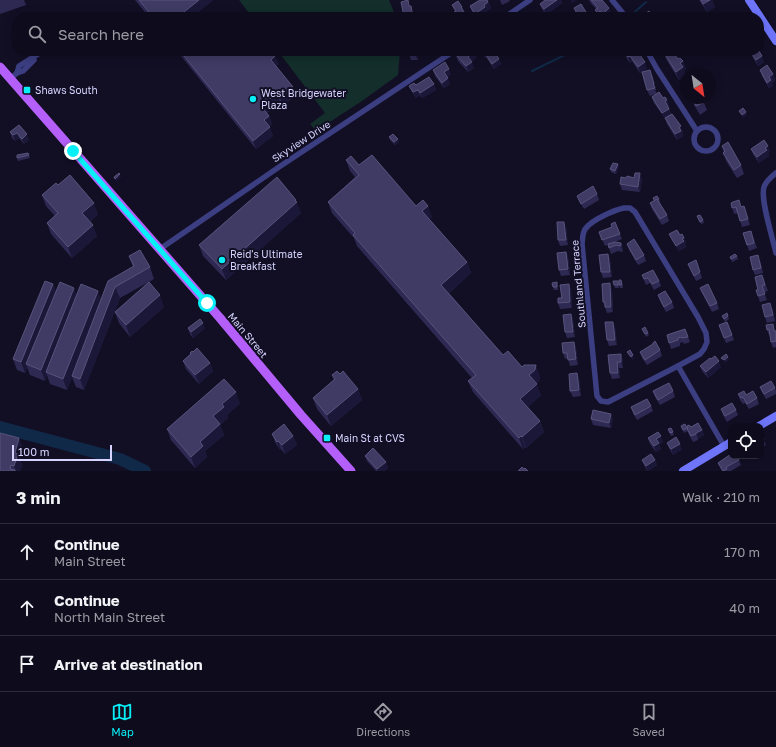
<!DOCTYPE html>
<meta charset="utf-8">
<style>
:root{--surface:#0e0b1c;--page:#1c1929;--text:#f1f3f6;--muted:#9b9ba3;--line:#2e2b3b;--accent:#08eff7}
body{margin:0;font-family:"Golos Text",sans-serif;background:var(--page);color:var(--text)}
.controls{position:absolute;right:12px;bottom:12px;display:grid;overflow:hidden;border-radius:8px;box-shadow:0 2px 10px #0003}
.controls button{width:36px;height:36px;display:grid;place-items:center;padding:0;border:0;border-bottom:1px solid var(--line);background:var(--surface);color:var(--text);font:20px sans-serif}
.compass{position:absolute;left:680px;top:68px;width:36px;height:36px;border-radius:50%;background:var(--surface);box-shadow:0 2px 10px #0003;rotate:150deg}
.scale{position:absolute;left:12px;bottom:10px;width:100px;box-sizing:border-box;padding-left:4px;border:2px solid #d6d4fe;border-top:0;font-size:11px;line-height:14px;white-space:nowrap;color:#d6d4fe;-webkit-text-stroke:3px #120f25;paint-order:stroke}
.stop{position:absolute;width:12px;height:12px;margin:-9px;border:3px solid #08eff7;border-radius:50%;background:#fff}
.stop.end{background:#08eff7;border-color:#fff;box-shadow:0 1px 4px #0008}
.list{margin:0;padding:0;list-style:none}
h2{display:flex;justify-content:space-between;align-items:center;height:52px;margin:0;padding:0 16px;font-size:17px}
h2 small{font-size:13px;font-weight:400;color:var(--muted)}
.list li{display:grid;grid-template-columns:26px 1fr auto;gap:12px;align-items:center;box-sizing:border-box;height:56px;padding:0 16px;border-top:1px solid var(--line)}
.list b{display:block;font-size:15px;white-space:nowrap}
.list p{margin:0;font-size:13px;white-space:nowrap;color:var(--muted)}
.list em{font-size:13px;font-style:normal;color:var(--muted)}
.icon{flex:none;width:22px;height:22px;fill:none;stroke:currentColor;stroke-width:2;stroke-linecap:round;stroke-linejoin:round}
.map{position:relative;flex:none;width:776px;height:471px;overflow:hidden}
.search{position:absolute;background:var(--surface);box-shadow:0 2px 10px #0003;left:12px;right:12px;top:12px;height:44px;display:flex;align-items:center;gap:10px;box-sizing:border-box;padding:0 14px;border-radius:16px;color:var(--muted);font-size:15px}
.sheet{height:220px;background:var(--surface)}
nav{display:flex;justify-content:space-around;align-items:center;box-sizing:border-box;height:56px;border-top:1px solid var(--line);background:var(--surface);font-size:11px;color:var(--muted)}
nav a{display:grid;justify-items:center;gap:2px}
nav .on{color:var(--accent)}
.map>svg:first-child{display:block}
</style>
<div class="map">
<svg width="776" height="471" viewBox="0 0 776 471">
<rect width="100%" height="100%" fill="#120f25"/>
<g fill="#132e2b">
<path d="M239,0H389L396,17H252Z"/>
<path d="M278,51H400L398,75L362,101L316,131L310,124L325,113Z"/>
</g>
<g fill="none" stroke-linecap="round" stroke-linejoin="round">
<g stroke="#102948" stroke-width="2">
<path d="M629,17L646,2"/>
<path d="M532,71L573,51"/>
</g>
<path stroke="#102948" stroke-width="12" d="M0,427L120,459L145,471"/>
<g stroke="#3c3e82" stroke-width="5.5">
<path d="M612,0L626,17"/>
<path d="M56,15L58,17"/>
<path d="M505,17L530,0"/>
<path d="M647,51L657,69L697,131"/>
<path d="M17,73L23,71L34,60"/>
<path d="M11,78L17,73L19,66L43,51"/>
<circle cx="706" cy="139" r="12"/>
<path d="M776,173C771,177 766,181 764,187C760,199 773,239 776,253"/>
<path d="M624,208H630L635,212L698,317L706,333L707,342L704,349L700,354L678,366L608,402L601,401L597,396L582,244C583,238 582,232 586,228C592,220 614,210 624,208Z"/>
<path d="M160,249L279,167L454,51"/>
<path d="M678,366L724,446"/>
</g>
<g stroke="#6e75fb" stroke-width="8">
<path d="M749,0L776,41"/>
<path d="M759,426L776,416"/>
<path d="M683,471L731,442"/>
</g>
<path stroke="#b55ffa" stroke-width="9" d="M0,67L220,318L301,415L351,471"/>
</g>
<g fill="#2e2952">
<path d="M0,0H24L26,5L0,14Z"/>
<path d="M135,0H213L192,17H149Z"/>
<path d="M500,0H509L510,1L502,5Z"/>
<path d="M545,0H561L562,3L546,15L542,9L540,4L545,1Z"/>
<path d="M589,0H602L609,8L611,14L608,17H603L602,16V17H598L595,10L596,9L590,2Z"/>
<path d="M699,0H712L715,7L707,12Z"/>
<path d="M488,2L491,8L487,11V12L480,17H475L472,12L470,6Z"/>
<path d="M452,5L462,7L464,12L467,17H456L454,12L455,11Z"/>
<path d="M574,8L589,17H578Z"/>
<path d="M177,51H272L279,64L276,66L296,95L283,106L280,102L267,113L269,116L272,124L269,127L273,136L256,149Z"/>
<path d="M409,51H421L420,54H418V60H411L409,54Z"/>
<path d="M480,51H494L501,64L494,69L486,57L485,58Z"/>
<path d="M628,51L647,68L640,73L632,61L630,63L627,59L625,54Z"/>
<path d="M663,51L683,61L686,69L684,70L686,75L679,80L666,59Z"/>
<path d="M749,51H759L764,62L758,66Z"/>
<path d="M474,52L476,58L471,62L474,68L468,72L458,61L456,55Z"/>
<path d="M433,70L451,74L447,77L450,84L444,88L435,76Z"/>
<path d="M760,70L773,74L775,80L772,83L773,86L769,88L762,76Z"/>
<path d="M652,75L656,90H655L657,94L663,98L667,100L669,105L668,106L671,114L683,132H682L683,136L677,140L667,124L665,118L654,103L652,97L656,94L650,96L647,90Z"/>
<path d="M434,84L436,90L422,98L420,95L416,98L412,92L409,86Z"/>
<path d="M690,98H702L707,110L700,115Z"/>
<path d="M19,125L29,140L24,144L19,138L15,141L12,138L10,132Z"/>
<path d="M389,137L399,142L395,145L390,140Z"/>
<path d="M722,146L741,165L744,174L737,178L726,161Z"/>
<path d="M751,149L770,151L768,153L769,156L759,163L753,154Z"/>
<path d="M28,153L30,158L18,161L17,158Z"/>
<path d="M346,160L359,165L432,217L429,219L467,262L471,273L449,293L503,355L522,367L540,376L539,381L536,384L541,395L528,407L540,421L544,432L526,448L525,447L523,449L473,392L468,381L472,378L357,246L354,238L332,213L328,202L355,177L350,171Z"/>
<path d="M619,167L616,174L611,172L610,169Z"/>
<path d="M626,178L642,179L640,192L622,190L620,184Z"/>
<path d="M58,185L98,214L90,222L97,236L72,258L51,234L47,223L55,216L46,206L42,195Z"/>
<path d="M597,194L599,200L584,209L579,201L577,196Z"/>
<path d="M653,198L659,199L660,202H659L667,215L669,221L662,225L652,209L650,203L654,201Z"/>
<path d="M731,203L742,207L744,206L750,225L742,227L738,213L734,214Z"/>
<path d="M300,211L301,213L226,280L203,256L199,245Z"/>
<path d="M697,216L703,220L704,223L701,224Z"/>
<path d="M615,222L622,239L615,242L623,248V252L618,251L611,254L608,245L605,246L599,232L612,227Z"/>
<path d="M566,227L568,245L560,246L558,240Z"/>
<path d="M751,231L757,248L749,251L743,233Z"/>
<path d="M669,234L680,235L684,238L686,243L685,244L686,247L679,251L672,240Z"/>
<path d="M627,244L644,255L646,261L638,265L629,250Z"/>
<path d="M566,252L568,257L570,275L561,276L559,270Z"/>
<path d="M608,254L610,259L612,277L603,278L601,272Z"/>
<path d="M129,256L150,267L154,279L120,298L84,390L76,387L72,377L67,390L50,384L47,375L45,381L30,375L27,367L25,373L17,370L13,359L53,284L56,292L101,300L133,267Z"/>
<path d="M737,256L738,259L732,262L730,257Z"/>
<path d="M696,260L702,278L696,281L688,264Z"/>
<path d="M760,260L763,273L755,275L753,270Z"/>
<path d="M642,275L659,281L661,286L654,290L650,283L646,285Z"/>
<path d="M762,275L768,291L764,292L767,300L760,302L756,290H758Z"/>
<path d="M618,281L619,284V288H615L614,285Z"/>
<path d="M557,282L558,290H554L553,287Z"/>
<path d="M622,283L623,288H620L619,285Z"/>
<path d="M569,284L571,290L572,308L560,309L558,303Z"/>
<path d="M700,288L717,303L719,309L712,312L702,293Z"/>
<path d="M612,289L613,312L607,313L603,302Z"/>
<path d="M658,295L672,302L674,308L666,312L660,301Z"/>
<path d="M164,307L130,337L119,323L115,312Z"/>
<path d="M772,308L775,321L767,323L765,317Z"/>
<path d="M571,314L573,320L575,337L567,338L565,332Z"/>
<path d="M722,316H728L729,319L725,322Z"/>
<path d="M727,322L734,340L726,343L719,325Z"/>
<path d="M773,324L775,331H776V347L773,348L771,342L770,335H769L767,330Z"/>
<path d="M615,327L617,345L609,346L607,340Z"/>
<path d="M188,328H205L193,338L190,334Z"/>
<path d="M642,329L648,333L649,335L646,337Z"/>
<path d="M685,329L690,342L684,344L683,342L680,343V346L671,349L667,335Z"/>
<path d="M574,342L576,348L578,365L570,366L568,358L565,359L563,353Z"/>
<path d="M660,350L662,356L647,365L642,358L640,352Z"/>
<path d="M193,352L210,363L213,371L199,384L186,369L183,361L190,354V353Z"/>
<path d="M608,355L623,360V368H619L620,378L612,379L610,373Z"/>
<path d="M700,366L721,367L708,378L702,371Z"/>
<path d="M577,373L579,379L581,396L573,397L570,391Z"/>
<path d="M332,375L358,389L362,400L331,426L317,409L313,398L334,380Z"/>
<path d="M760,387L775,388L776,391V394L766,399L762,392Z"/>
<path d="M653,391H673L675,397L660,405L655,397Z"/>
<path d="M738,394L746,395L757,398L759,404L749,409L745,403L743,404L740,400Z"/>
<path d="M240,403L227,415L228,418L220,425L224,435L205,451L207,457L195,468L171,440L167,429Z"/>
<path d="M651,406L653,411L637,420L633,413L631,407Z"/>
<path d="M721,409L736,410L738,415L727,422L723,415Z"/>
<path d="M591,419H613L611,428L593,425Z"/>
<path d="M685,424L687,429H688L687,426L702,430L704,435L698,439V440L693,442L689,435L688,431L684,433L682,429L681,426Z"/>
<path d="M668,429L673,432L674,435L671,436Z"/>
<path d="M272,434L293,436L297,445L285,454L281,449L280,450L275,442Z"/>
<path d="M761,434L766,445L761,448Z"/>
<path d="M19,438L23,449L20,460L22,465L20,471H0Z"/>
<path d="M648,438L663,442L659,444L661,449L656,452L650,444Z"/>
<path d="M667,443L682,449L673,455L669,448Z"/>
<path d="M365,456L388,468L384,471H376L367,461Z"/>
<path d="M642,460H655L657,465L648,471H647L644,465Z"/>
<path d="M739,460L741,465L731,471H722L718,463Z"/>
</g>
<g fill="#1b1738">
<path d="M199,0H213L192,17H186L184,12Z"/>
<path d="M557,0H561L562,3L546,15L544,9Z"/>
<path d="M571,0H576L572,3Z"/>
<path d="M710,0H712L715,7L707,12L703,4Z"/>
<path d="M488,2L491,8L487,11V12L480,17H476L475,14Z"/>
<path d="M609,8L611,14L608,17H604L603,14Z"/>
<path d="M600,11L602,16V17H599L598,13Z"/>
<path d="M416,51H418V60L415,55Z"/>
<path d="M474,52L476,58L470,63L468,57Z"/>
<path d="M483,52H484L486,57L485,58Z"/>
<path d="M275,56L279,64L274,68L271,60Z"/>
<path d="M630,56L632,61L630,63L628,57Z"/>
<path d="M762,56L764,62L758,66L756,60Z"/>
<path d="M499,59L501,64L494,69L492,64Z"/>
<path d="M683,61L686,69L684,70L686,75L679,80L676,72L680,63Z"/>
<path d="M472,62L474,68L468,72L466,66Z"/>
<path d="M645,62L647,68L640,73L638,67Z"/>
<path d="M449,69L451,74L446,78L444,72Z"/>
<path d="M773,74L775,80L772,83L773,86L769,88L767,83L769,77Z"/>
<path d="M448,78L450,84L444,88L442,83Z"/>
<path d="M434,84L436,90L422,98L420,93Z"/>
<path d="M293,87L296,95L283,106L280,97Z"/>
<path d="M418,90L420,95L416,98L413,92Z"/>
<path d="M277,93L280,102L264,115L261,106Z"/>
<path d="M667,100L669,105L667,107L665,101Z"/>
<path d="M669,109L671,114L665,118L662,113Z"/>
<path d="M746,112L747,115L743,118L742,115Z"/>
<path d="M269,116L272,124L267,129L264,120Z"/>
<path d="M681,126L683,136L677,140L675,134L679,127Z"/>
<path d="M270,127L273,136L256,149L253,141Z"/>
<path d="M17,133L19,138L15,141L13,135Z"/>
<path d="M27,134L29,140L24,144L22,139Z"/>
<path d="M398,139L399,142L395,145L394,142Z"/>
<path d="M768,146L770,151L768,153L769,156L759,163L757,157L765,148Z"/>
<path d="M618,164L619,167L616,174L615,171Z"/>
<path d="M640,173L642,179L640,192L638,187Z"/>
<path d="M120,174L121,177L116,182L115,179Z"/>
<path d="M296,200L301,213L226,280L222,269Z"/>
<path d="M94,203L98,214L87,225L82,213Z"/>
<path d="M428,206L432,217L426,222L422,211Z"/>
<path d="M564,222L566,227L568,245L566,240Z"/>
<path d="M93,225L97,236L72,258L68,247Z"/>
<path d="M684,238L686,243L685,244L686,247L679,251L676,246Z"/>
<path d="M621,243L623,248V252L621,246Z"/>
<path d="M566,252L568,257L570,275L568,269Z"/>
<path d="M608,254L610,259L612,277L610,272Z"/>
<path d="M467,262L471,273L445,296L441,285Z"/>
<path d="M610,283L612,289L613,312L611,307Z"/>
<path d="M53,284L57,295L26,364L27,367L25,373L21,362Z"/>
<path d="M569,284L571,290L572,308L570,302Z"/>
<path d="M115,287L120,298L84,390L80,379Z"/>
<path d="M74,288L78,299L46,372L47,375L45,381L41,370Z"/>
<path d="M98,291L102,302L72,376V377L67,390L63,379Z"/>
<path d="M160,295L164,307L130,337L126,325Z"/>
<path d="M571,314L573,320L575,337L573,332Z"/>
<path d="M613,322L615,327L617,345L615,340Z"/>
<path d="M203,323L205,328L193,338L191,332Z"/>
<path d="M574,342L576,348L578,365L576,359Z"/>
<path d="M621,354L623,360V368L621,362Z"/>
<path d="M633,355L634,358L632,360L631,357Z"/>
<path d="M728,357L729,360L725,363L724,360Z"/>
<path d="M719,361L721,367L708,378L706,372Z"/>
<path d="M617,362L619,368L620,378L618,373Z"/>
<path d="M210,363L213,371L199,384L195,375Z"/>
<path d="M536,365L540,376L539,381L533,386L529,375Z"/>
<path d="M577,373L579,379L581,396L579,390Z"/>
<path d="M537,384L541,395L525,410L520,399Z"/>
<path d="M358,389L362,400L331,426L327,415Z"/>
<path d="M236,392L240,403L227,415L228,418L220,425L224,435L205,451L207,457L195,468L191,457L213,416L222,404Z"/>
<path d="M611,414L613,419L611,428L609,423Z"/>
<path d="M540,421L544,432L526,448L522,437Z"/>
<path d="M702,430L704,435L698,439L696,433Z"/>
<path d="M293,436L297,445L285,454L282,445Z"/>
<path d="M521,436L525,447L523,449L519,438Z"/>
<path d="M661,436L663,442L659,444L661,449L656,452L654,446L656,439Z"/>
<path d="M19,438L23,449L20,460L22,465L20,471H16L14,466L15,453Z"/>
<path d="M278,441L281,449L280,450L277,442Z"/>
<path d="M680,444L682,449L673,455L671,449Z"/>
<path d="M655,460L657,465L648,471H647L646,466Z"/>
<path d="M386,462L388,468L384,471H378L377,469Z"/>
</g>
<g fill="#403b64" stroke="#57537c">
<path d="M139,0H199L184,12L188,17H153Z"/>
<path d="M408,0L409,6H411L413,17H404L401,2Z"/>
<path d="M480,0H487L488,2L484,5L485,7L475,14L470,6Z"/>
<path d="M545,0H557L544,9L540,4Z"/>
<path d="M591,0H602L609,8L603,14L600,11L598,13L595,10L598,8Z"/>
<path d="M701,0H710L703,4Z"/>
<path d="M458,1L462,7H461L467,17H458L454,12L456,11L452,5Z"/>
<path d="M581,4L589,17H579L574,8Z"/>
<path d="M649,11L653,17H643L642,16Z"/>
<path d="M180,51H272L275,56L271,60L293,87L280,97L277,93L261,106L269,116L264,120L270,127L253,141Z"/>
<path d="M409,51H416L415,55L409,54Z"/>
<path d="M461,51H473L474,52L468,57L472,62L466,66L456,55Z"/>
<path d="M482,51H494L499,59L492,64L484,52H483Z"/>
<path d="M628,51H632L633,52L635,51H637L645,62L638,67L630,56L628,57L625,54Z"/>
<path d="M663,51H672L678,59L680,58L683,61L680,63L683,67L676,72Z"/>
<path d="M750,51H759L762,56L756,60Z"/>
<path d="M445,62L449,69L444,72L448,78L442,83L433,70Z"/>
<path d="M767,65L773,74L769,77L771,80L767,83L760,70Z"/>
<path d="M650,70L654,84H653L655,88L647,90L642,72Z"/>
<path d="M429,77L434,84L420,93L418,90L413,92L409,86L414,83L416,85Z"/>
<path d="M659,92L663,98L665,97L667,100L665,101L669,109L662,113L652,97Z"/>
<path d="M692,98H702L704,102L696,106Z"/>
<path d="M743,108L746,112L742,115L739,111Z"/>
<path d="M672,114L681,126L679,127L681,131L675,134L665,118Z"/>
<path d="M19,125L27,134L22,139L17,133L13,135L10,132Z"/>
<path d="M393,134L398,139L394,142L389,137Z"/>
<path d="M764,140L768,146L765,148L767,150L757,157L751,149Z"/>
<path d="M728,142L741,165L734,170L723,153L725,151L722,146Z"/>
<path d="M28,153L29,155L17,158V155Z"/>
<path d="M372,155L416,206L423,200L428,206L422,211L467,262L441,285L503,355L508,351L522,367L524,365H536L535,370L529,375L537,384L520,399L540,421L522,437L521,436L519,438L468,381L476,375L353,235L355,233L328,202L359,175L346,160L351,156L359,165Z"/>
<path d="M613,163L618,164L615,171L610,169Z"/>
<path d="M119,173L120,174L115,179L114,177Z"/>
<path d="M635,173H640L638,187L620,184L621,177L626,178L627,176L634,178Z"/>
<path d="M70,175L94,203L82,213L93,225L68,247L47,223L58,213L42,195L56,183L58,185Z"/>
<path d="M277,177L296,200L295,201L297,202L222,269L199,245Z"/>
<path d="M593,186L597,194L581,204L577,196Z"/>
<path d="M657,196L659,199L655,201L653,198Z"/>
<path d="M657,199L667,215L660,219L650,203Z"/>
<path d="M739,200L741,207L744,206L748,219L740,221L736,207L732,208L731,203L733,202Z"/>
<path d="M700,215L703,220L700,222L697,216Z"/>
<path d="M557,222H564L566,240H558Z"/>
<path d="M615,222L620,234L602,240L599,232L612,227L611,224Z"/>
<path d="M677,230L680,235L682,234L684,238L682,239L684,241L676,246L669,234Z"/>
<path d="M751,231L754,243L747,245L743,233Z"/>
<path d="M634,239L644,255L636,260L627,244Z"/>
<path d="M615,242L621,243V246L616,245L609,248L608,244Z"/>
<path d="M140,250L150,267L115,287L80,379L72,376L108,281L134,266L129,256Z"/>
<path d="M566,252L568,269L559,270L557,253Z"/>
<path d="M608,254L610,272H601L599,255Z"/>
<path d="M735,254L737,256L731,259L730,257Z"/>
<path d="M758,255L761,268L753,270L750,257Z"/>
<path d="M696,260L700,272L694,276L688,264Z"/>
<path d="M653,270L659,281L652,284L648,278L644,279L642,275Z"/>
<path d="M762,275L765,285L762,286L765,294L758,296L756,290H758L755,277Z"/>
<path d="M619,280H621L622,285H619Z"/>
<path d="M45,281L53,284L21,362L13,359Z"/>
<path d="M613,281H618V285H614Z"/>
<path d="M60,282L74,288L41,370L26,364Z"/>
<path d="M149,282L160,295L126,325L115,312Z"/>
<path d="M557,282V287H553L552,283Z"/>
<path d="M610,283L611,307H605V302H603L602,284Z"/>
<path d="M81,284L98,291L63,379L46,372Z"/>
<path d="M569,284L570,302L558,303V298H562L560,285Z"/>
<path d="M708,284L717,303L710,306L700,288Z"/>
<path d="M665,291L672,302L664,307L658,295Z"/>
<path d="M770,303L773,315L765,317L762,305Z"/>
<path d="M727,313L728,316L724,319L722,316Z"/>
<path d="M571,314L573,332H565L563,315Z"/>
<path d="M200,319L203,323L191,332L188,328Z"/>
<path d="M605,322H613L615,340H607Z"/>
<path d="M727,322L732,335L724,338L719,325Z"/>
<path d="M773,324L774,331H776V341L771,342L769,329L767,330L766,325Z"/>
<path d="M645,327L648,333L645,334L642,329Z"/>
<path d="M685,329L688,337L682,338L681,337L678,338V340L669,343L667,335Z"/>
<path d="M655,341L660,350L645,360L640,352L653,344V343Z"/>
<path d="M574,342L576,359L568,360L567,353H563L562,343Z"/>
<path d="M197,348L210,363L195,375L183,361L191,354L190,353L192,351L193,352Z"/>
<path d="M630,350L633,355L631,357L627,352Z"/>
<path d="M621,354V362H617L618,373H610L608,355Z"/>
<path d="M726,354L728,357L724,360L721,358Z"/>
<path d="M715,356L719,361L706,372L700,366L710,358L711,359Z"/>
<path d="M337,371L340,374L343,371L358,389L327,415L313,398L335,379L332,375Z"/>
<path d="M577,373L579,390L570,391L569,374Z"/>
<path d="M224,379L236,392L222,404L224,407L213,416L220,424L200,442L203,446L191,457L167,429Z"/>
<path d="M771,381L775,388L764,394L760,387Z"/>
<path d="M669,383L673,391L658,400L653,391Z"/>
<path d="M744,391L746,395L753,391L757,398L747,404L743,397L741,398L738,394Z"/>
<path d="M647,399L651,406L635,415L631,407Z"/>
<path d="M732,403L736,410L725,416L721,409Z"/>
<path d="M593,410L611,414L609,423L591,419Z"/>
<path d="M698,423L702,430L696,433V434L691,436L687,429L688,428L687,426L689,425L691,427Z"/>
<path d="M284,424L293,436L282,445L278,441L277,442L272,434Z"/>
<path d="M685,424L687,428L683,430L681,426Z"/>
<path d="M671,428L673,432L670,433L668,429Z"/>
<path d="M658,432L661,436L656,439L659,443L654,446L648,438Z"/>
<path d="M0,433L19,438L15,453L18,454L14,466L11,465L10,469L15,470V471H0Z"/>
<path d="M761,434L764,440L761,441Z"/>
<path d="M676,437L680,444L671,449L667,443Z"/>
<path d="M373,448L386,462L377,469L365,456Z"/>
<path d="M651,454L655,460L646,466L642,460Z"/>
<path d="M731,454V456H737L739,460L726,467L727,469L723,471L718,463Z"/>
<path d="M522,467L524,469L525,468L528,471H518Z"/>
</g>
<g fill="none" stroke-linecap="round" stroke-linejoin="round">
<path stroke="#08eff7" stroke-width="5" d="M73,151L207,303"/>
</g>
<g fill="#08eff7" stroke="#120f25" stroke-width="1.5">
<rect x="23" y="86" width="8" height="8" rx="2"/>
<circle cx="253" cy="99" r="4"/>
<circle cx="222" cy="260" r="4"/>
<rect x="323" y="434" width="8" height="8" rx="2"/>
</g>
<g text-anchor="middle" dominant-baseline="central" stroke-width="4" stroke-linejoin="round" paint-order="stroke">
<g font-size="10" fill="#d6d4fe" stroke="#120f25" text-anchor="start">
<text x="35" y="90">Shaws South</text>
<text x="261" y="93">West Bridgewater<tspan x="261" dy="12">Plaza</tspan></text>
<text x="230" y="254">Reid's Ultimate<tspan x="230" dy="12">Breakfast</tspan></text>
<text x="335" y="438">Main St at CVS</text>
</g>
<g font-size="10" fill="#d6d4fe" stroke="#120f25">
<text transform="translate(301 141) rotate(-33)">Skyview Drive</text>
<text transform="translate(578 284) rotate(-95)">Southland Terrace</text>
<text transform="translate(248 335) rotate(50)">Main Street</text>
</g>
</g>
</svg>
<div class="controls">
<button><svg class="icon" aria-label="locate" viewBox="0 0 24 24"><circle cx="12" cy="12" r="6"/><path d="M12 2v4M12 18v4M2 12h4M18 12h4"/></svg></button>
</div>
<svg class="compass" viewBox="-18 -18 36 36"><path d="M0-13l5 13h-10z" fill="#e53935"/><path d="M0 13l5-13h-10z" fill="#9b9ba3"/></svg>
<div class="scale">100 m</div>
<div class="stop" style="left:207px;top:303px"></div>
<div class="stop end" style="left:73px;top:151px"></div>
<div class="search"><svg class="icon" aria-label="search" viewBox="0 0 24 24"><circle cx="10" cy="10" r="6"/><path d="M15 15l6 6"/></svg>Search here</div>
</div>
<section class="sheet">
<h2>3 min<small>Walk · 210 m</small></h2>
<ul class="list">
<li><svg class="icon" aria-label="ahead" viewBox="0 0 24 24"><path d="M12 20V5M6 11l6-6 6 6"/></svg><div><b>Continue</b><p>Main Street</p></div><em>170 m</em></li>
<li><svg class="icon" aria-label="ahead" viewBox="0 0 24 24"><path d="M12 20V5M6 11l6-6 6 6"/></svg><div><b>Continue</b><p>North Main Street</p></div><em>40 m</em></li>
<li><svg class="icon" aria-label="arrive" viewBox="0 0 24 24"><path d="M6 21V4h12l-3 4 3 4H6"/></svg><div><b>Arrive at destination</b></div></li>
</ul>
</section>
<nav>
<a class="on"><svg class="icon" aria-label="map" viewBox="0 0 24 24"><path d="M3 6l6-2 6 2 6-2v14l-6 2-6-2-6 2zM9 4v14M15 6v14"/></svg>Map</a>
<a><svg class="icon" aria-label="directions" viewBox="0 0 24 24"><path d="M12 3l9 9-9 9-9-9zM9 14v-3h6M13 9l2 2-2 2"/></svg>Directions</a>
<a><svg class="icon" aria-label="saved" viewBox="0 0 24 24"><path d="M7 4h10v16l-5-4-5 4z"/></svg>Saved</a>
</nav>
